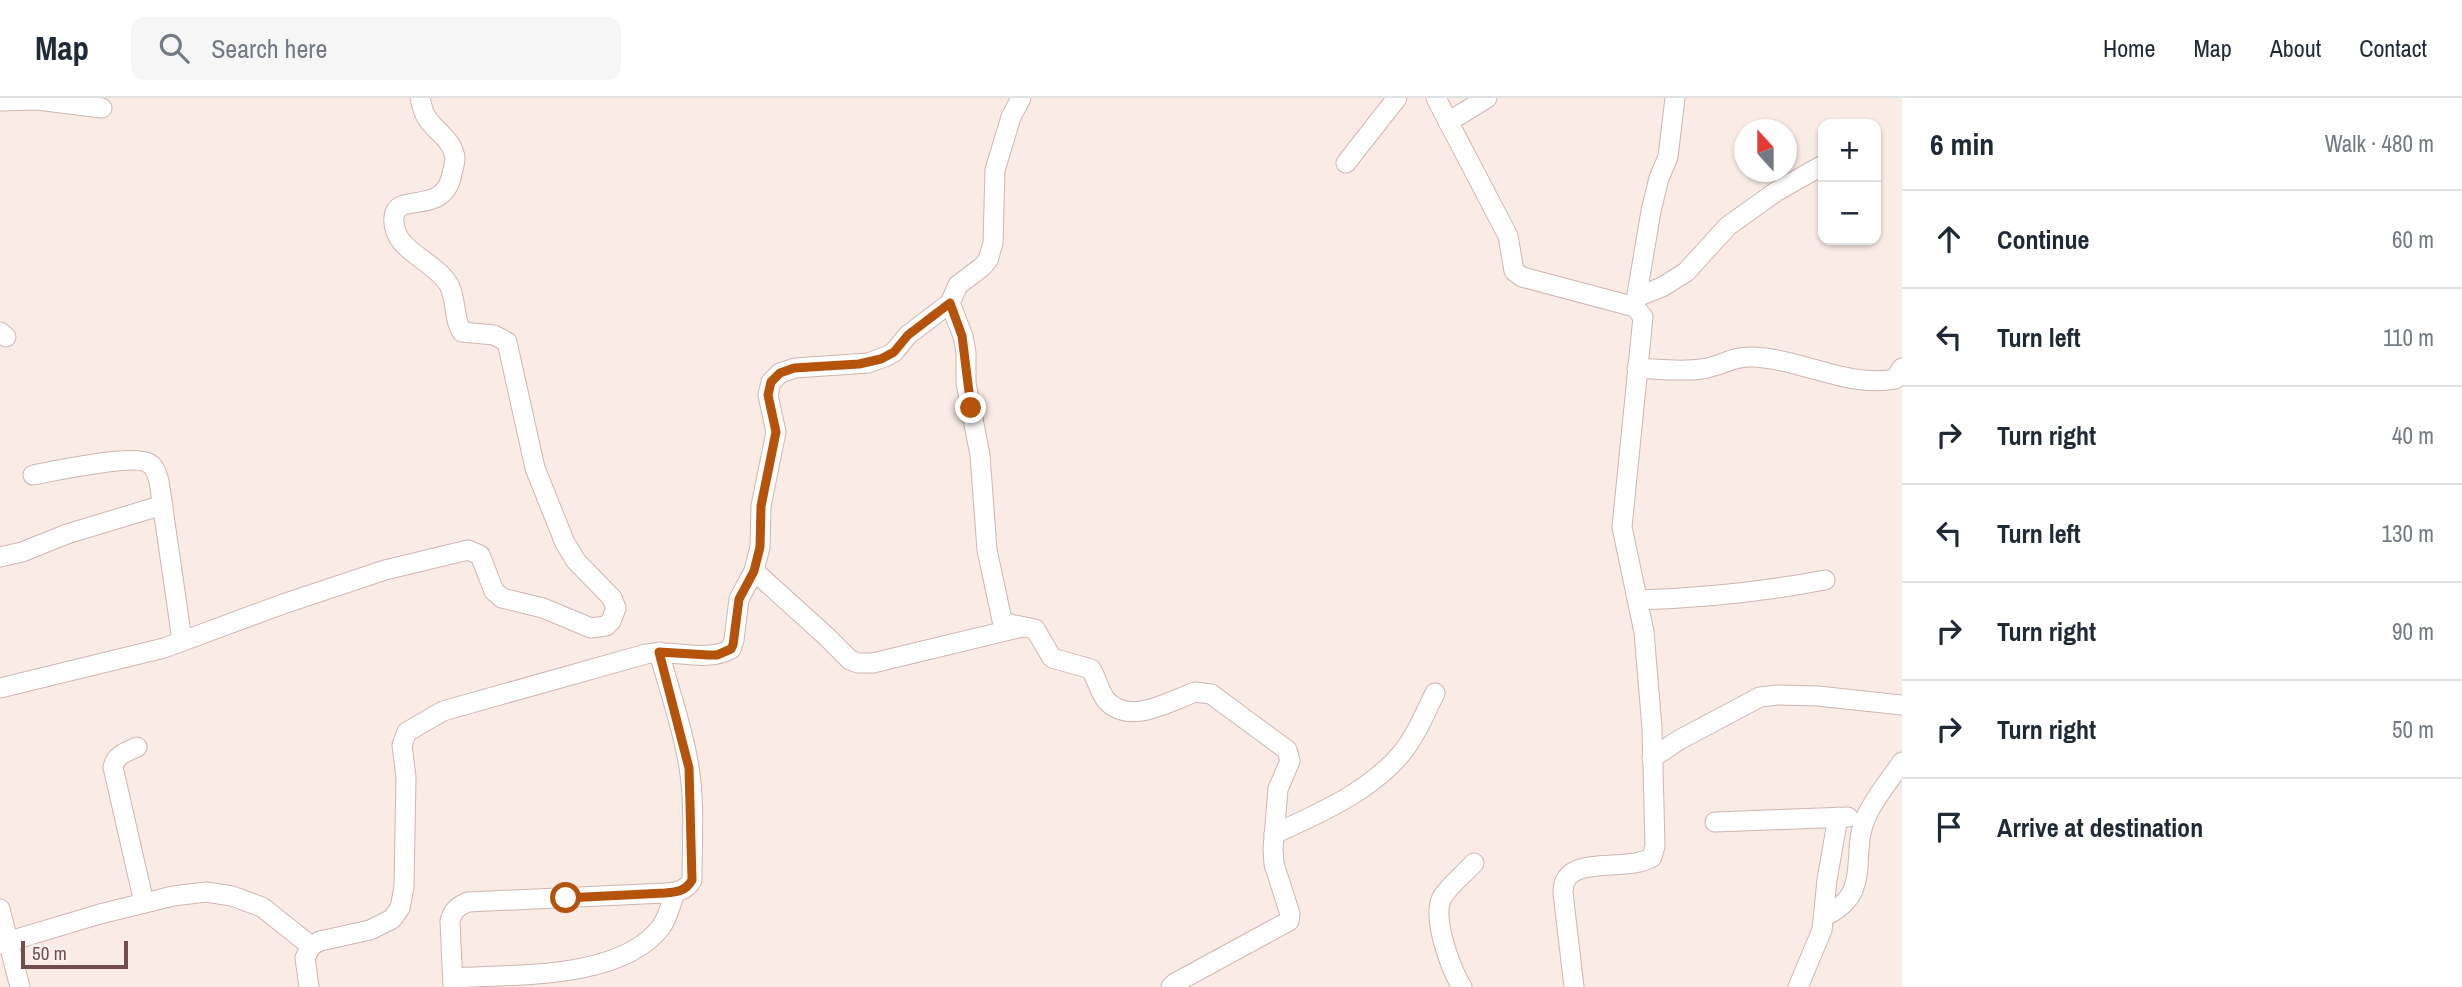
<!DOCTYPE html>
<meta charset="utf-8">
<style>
:root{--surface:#fff;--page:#f6f6f7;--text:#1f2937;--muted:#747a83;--line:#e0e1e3}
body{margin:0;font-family:"Archivo Narrow",sans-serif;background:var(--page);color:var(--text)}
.controls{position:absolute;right:21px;top:21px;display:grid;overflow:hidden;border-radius:14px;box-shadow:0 2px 5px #0004}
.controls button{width:63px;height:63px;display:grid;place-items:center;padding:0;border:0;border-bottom:2px solid var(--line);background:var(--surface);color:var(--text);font:35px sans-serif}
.compass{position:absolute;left:1734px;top:21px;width:63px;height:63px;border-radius:50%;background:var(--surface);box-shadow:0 2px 5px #0004;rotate:339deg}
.scale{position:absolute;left:21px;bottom:18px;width:107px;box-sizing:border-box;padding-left:7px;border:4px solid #714d4c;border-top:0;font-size:19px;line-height:24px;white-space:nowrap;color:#714d4c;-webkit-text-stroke:5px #fef0eb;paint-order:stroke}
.stop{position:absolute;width:21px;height:21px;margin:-16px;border:5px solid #b45309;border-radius:50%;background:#fff}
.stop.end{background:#b45309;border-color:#fff;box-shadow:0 2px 7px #0008}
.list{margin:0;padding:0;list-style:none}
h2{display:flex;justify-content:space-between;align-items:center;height:91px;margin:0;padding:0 28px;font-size:30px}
h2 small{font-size:23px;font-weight:400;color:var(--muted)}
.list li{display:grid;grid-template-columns:46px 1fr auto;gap:21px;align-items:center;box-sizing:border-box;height:98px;padding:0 28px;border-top:2px solid var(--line)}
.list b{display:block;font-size:26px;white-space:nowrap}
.list em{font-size:23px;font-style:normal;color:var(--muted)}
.icon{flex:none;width:38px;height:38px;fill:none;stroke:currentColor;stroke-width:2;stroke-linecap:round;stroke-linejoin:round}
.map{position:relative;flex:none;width:1902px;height:889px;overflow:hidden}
header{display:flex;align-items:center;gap:42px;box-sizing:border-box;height:98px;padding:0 35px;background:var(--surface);border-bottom:2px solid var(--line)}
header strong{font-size:33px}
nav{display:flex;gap:38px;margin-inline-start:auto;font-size:24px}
.search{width:490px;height:63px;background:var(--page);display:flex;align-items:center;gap:18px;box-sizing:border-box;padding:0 24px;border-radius:14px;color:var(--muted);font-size:26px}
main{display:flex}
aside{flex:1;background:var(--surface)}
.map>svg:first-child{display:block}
</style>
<header>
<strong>Map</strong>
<div class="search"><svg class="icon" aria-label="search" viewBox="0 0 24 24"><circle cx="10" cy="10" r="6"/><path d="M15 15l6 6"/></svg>Search here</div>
<nav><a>Home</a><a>Map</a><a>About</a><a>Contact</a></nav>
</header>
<main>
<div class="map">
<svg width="1902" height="889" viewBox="0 0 1902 889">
<rect width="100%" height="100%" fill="#faebe5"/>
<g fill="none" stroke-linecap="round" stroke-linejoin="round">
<defs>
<g id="minor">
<path d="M1436,0L1508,138L1514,173L1522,179L1635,209L1643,219L1622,429L1644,534L1652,630L1655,748L1652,759C1626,776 1562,754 1563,795L1574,889"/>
<path d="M0,3L37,2L102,10"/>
<path d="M1448,24L1487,0"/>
<path d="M1346,65L1397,0"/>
<path d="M1637,199L1662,189L1686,174L1728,128L1777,93L1823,67"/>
<path d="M950,205L963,238L966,255V285L980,357L987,452L1002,522L1010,526L1035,531L1052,560L1091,571C1097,581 1099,593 1106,602C1129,628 1168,604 1195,594L1211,596L1287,652L1290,663L1278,691L1273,751L1274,766L1290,816L1289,823L1175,885L1171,889"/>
<path d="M1635,208L1651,113L1659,80L1668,59L1675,0"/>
<path d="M0,234L6,239"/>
<path d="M1637,270C1658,271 1681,274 1701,271C1720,269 1732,258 1753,259C1801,261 1848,290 1895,281L1902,270"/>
<path d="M33,377C55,373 133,356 148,365C155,368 157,376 159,383L182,542"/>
<path d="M0,459L22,454L67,436L163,407"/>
<path d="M754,473L826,538L850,562L858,565H873L1022,529"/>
<path d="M1638,502C1702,500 1762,494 1825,482"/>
<path d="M0,590L164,550L283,506L385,472L468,452L480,457L494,493L502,500L543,510L591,530L606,528L611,523L616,510L612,500L576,463L565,445L535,370L507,244L494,237L462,234C453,220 457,202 449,187C434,161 391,153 394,119C396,93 444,119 452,76C453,71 455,65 455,60C453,42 436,34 427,20C423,15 422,7 420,0"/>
<path d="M137,649C127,654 116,656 113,669L144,805"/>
<path d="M1652,660L1679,642L1760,599L1777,597L1818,598L1902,607"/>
<path d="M1715,724L1848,719"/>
<path d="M1274,736C1318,716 1369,694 1401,656C1416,638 1425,615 1435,595"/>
<path d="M0,811L20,889"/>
<path d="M1825,818C1874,795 1849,757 1866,719C1875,699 1890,682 1902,664"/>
<path d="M0,846L100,816L173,798L206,794L232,798L262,809L311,848"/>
<path d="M453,880C514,876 621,882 661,829C668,820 671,805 675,794"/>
<path d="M309,889L305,860L311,848L320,843L370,832L392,821L400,810L404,789L406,679L402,647L407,634L443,613L646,556C674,551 706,565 731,551L734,542L739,501L754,473L760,449L761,408L776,334L768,297L771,284L780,275L795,270L868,265L887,258L894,254L908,237L950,205L958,187L982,169L988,162L993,145L995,72L1011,19L1021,0"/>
<path d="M453,889L450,823C453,812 458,808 468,804L665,795C677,794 686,793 692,782C692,745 695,706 689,669C683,630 669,592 659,554"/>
<path d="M1462,889C1451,872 1430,816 1443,798C1451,786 1464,776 1474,765"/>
<path d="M1798,889L1822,832L1827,782L1838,719"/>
</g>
</defs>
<use href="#minor" stroke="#cfb5b1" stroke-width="21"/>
<use href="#minor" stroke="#fff" stroke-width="19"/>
</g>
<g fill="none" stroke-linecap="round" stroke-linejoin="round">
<path stroke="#b45309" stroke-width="9" d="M566,800L665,795C677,794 686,793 692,782L689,670L659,554L708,557H717L731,551L733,547L739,501L754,473L760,449L761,408L776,334L768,297L771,284L780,275L794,270L859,266L881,261L894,254L908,237L950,205L962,238L971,310"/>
</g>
</svg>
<div class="controls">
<button>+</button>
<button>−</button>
</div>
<svg class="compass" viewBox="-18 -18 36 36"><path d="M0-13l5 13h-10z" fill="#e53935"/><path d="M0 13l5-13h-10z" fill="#747a83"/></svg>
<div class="scale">50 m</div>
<div class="stop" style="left:566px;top:800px"></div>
<div class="stop end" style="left:971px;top:310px"></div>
</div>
<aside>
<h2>6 min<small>Walk · 480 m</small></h2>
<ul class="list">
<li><svg class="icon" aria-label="ahead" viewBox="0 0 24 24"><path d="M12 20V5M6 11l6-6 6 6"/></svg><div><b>Continue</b></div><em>60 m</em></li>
<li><svg class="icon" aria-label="left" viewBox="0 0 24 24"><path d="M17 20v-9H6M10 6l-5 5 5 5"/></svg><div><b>Turn left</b></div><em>110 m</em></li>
<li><svg class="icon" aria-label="right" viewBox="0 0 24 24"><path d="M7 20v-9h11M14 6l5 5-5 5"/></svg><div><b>Turn right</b></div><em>40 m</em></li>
<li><svg class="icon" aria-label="left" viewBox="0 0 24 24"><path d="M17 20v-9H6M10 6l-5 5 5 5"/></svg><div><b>Turn left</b></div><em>130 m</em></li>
<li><svg class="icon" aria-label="right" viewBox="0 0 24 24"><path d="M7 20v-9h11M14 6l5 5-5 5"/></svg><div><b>Turn right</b></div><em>90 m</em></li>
<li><svg class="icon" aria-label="right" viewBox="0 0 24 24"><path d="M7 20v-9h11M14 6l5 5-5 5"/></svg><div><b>Turn right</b></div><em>50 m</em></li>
<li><svg class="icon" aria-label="arrive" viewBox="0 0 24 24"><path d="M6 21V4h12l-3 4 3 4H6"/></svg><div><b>Arrive at destination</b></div></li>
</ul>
</aside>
</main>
